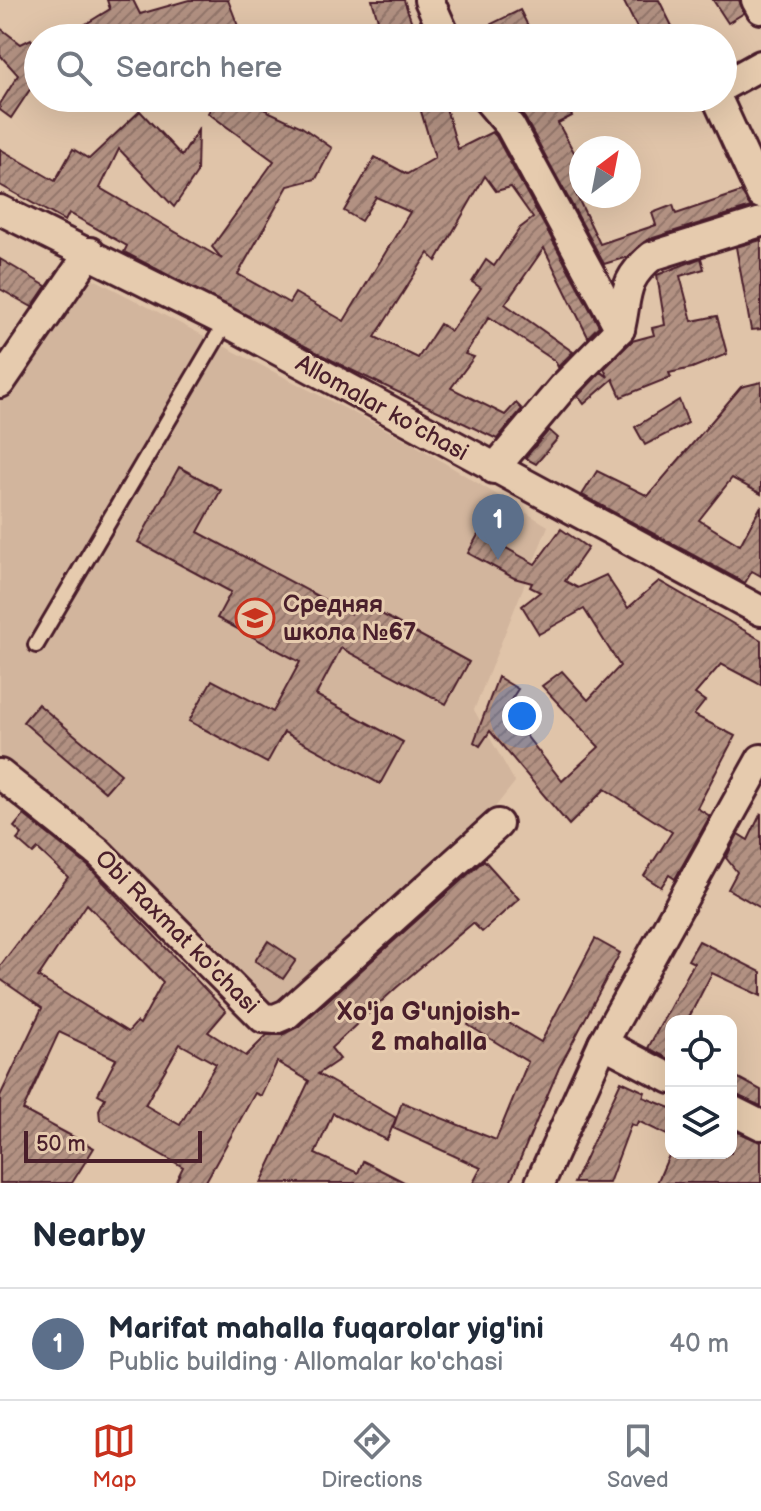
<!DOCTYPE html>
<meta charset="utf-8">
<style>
:root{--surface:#fff;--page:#f6f6f7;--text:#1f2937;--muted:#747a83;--line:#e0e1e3;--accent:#c8321e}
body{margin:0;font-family:"Balsamiq Sans",sans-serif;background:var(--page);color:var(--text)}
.controls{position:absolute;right:24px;bottom:24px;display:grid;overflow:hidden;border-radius:16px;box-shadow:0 8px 32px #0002}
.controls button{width:72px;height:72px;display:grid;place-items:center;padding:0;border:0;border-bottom:2px solid var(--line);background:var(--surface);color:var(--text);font:40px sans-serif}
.compass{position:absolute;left:569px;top:136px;width:72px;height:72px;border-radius:50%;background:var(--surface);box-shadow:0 8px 32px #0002;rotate:32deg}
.scale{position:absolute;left:24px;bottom:20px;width:178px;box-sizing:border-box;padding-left:8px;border:4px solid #4a1f2b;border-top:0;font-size:22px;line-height:28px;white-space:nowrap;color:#4a1f2b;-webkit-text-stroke:6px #e6cbae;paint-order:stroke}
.you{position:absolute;left:522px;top:716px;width:28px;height:28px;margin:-20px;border:6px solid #fff;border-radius:50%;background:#1a73e8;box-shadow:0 0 0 12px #1a73e833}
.badge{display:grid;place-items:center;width:52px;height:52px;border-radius:50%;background:var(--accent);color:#fff;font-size:26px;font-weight:700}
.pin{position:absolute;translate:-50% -66px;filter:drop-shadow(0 2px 4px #0008)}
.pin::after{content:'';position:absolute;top:42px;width:28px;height:24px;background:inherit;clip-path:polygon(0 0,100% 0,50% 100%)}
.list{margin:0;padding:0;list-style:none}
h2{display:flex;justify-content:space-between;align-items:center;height:104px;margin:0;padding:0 32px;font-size:34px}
h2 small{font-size:26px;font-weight:400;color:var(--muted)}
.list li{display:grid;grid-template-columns:52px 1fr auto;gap:24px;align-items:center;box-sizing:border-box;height:112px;padding:0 32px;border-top:2px solid var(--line)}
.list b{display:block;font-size:30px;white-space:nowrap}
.list p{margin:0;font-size:26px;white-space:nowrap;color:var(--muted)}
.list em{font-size:26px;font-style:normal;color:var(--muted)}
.icon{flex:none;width:44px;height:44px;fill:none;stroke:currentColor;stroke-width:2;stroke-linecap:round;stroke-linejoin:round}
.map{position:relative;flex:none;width:761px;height:1183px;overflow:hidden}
.search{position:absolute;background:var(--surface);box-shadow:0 8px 32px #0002;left:24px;right:24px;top:24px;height:88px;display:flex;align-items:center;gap:20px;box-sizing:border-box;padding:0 28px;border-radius:44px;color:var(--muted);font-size:30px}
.sheet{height:216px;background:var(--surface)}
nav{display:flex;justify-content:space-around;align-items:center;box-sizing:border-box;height:112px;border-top:2px solid var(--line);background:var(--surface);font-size:22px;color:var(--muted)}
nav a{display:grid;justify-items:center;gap:4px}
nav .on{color:var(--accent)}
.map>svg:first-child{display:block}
</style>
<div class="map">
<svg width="761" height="1183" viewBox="0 0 761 1183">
<defs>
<pattern id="building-hatch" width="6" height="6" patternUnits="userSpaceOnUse" patternTransform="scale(2)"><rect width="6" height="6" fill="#b29182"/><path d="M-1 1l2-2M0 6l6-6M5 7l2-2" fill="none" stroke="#93766b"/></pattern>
</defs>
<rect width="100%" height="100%" fill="#e0c4a9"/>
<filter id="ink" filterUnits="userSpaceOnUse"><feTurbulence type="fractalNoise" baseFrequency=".0125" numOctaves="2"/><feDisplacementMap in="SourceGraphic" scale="16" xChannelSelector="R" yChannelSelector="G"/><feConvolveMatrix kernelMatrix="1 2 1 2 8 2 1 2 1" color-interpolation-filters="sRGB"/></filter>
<g filter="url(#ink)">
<path fill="#d2b59d" d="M88,276L410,442L548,526L474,710L515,782L477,830L267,1012L225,960L0,779V392L70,311Z"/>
<g fill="url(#building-hatch)" stroke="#4a1f2b" stroke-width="2" fill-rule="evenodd">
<path d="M107,0H133L140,14L189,0H228L238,26L200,38H63L110,9Z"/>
<path d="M372,0H404L417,38H336L335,31L378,20Z"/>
<path d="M623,0H659L678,38H642Z"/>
<path d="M713,0H739L744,13L728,23Z"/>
<path d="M520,10L534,38H463Z"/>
<path d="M0,28L21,44L31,39L36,47L38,44V95L31,88L11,118L0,110V104L18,75L0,55Z"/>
<path d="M217,98H240L302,127L332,148L316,179L288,186L238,274L289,303L295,293L344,321L410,212L376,197L361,221L344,211L375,157L407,174L435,158L417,98H443L458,149L492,132L496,136L599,326L588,337L544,248L505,304L573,352L558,367L555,361L489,317L465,354L474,357L451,388L505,415L516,403L522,409L497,439L345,367L124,252L127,246L69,213L65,221L0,185V149L55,181L73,149L89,159L140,111L182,156L198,130L197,173L174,207L119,149L100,188L222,259L212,247L274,161L208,113ZM485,176L496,191L511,187L533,218L520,228L494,266L486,260L472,282L481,288L451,331L440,324L418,358L375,337L428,253L436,261Z"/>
<path d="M508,98H563L572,116L558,123L581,165V188L575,192L600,244L656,225L652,213L673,205L676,214L741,192L751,207L647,240L627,257L604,264L525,118Z"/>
<path d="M761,240V329L751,330L736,247Z"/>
<path d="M701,258L704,269L680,276L692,321L717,316L727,354L692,368L669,373L671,377L621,397L613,379L584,404L578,396L601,372L608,377L604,369L632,341L654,335L652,328L665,325L657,275Z"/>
<path d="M0,259L46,286L32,307L0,289Z"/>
<path d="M761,382V494L732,478L699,520L740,545L761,506V576L752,571L745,583L582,495L597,471L648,496L741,387Z"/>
<path d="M679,400L688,423L645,445L635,427Z"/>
<path d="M549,430L558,438L536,464L525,458Z"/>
<path d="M179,467L221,490L198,532L351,614L358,601L469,662L446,704L341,648L316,695L403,742L380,784L284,732L267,763L189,721L212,680L273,712L300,662L217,618L231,592L138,542Z"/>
<path d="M561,529L588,548L565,581L578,588L606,575L628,608L659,581L761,640V685L721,664L695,694L705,701L694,715L735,736L697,808L710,816L675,879L669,875L661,887L644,876L672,832L605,789L569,825L490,731L480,746L474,742L498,677L518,689L505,709L562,781L599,747L542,686L562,671L588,700L620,666L584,609L539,634L522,606L540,592L530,587L532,583L514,578L468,553L479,533L535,564Z"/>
<path d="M38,704L121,774L105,792L23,722Z"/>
<path d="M761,813V908L728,889L737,872L726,858L738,834L748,840Z"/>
<path d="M24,815L88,866L226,1011L208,1032L246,1056L267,1035H282L298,1027L484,860L519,899L482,932L473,923L396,988L331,1048L340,1059L318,1074L396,1118L387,1140L333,1113L315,1154L358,1173L363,1161L406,1183H261L309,1081L277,1062L261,1096L255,1093L205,1183H175L183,1167L100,1120L99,1110L105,1098L98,1094L116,1059L59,1032L23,1110L94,1148L72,1183H0V1096L42,1008L0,979V966L68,877L38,849L33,854L17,840L22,834L14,827ZM87,904L163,982L140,1024L137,1022L128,1032L38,977ZM180,1044L216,1064L180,1125L145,1105Z"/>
<path d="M595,939L620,953L559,1068L510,1183H473L481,1168L393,1128L402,1102L496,1140L528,1062L468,1025L480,1006L541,1042Z"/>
<path d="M268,941L296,960L283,979L255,961Z"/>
<path d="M699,941L761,972V996L712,973L687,1021H671V1060L648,1048L694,963L688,960Z"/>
<path d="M731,1074L761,1090V1106L731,1093Z"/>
<path d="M621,1081L645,1092L643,1097L671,1108V1137L638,1121L636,1126L631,1124L609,1183H574Z"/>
<path d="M731,1129L761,1142V1183H657L670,1153H731Z"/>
</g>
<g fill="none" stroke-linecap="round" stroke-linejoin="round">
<defs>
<path id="lane" d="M36,645L226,322"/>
<g id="street">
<path d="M429,0L446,38"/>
<path d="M756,0L761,9"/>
<path d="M723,86L761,65"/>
<path d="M486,98L510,126L620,329L563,387L494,469"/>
<path d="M717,98L761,194"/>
<path d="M0,210L226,322L761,611"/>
<path d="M620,329C628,294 622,281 652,256L761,222"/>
<path d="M0,383L90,252"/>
<path d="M0,774L99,853L263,1018L275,1019L287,1014L498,824"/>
<path d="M603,1043L671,1079"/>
<path d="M731,1110L761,1125"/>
<path d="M540,1183L603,1043L761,759"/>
</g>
</defs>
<use href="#lane" stroke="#4a1f2b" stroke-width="20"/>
<use href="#street" stroke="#4a1f2b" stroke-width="34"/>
<use href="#lane" stroke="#e6cbae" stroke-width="14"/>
<use href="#street" stroke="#e6cbae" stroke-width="28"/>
</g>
</g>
<defs>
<symbol id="school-ring" viewBox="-11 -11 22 22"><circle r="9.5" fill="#e6cbae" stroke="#c8321e" stroke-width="1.5"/><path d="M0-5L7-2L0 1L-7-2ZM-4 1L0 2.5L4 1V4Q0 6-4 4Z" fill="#c8321e"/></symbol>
</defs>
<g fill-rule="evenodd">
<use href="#school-ring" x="233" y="596" width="44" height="44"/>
</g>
<g text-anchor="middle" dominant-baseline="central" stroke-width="6" stroke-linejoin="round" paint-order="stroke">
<g font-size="24" fill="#4a1f2b" stroke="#e6cbae">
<text transform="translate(382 408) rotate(29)">Allomalar ko'chasi</text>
<text transform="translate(177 932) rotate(45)">Obi Raxmat ko'chasi</text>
</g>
<g font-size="24" font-weight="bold" fill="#4a1f2b" stroke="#e6cbae" text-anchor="start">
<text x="283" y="604">Средняя<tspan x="283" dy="28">школа №67</tspan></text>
</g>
<g font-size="26" font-weight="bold" fill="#4a1f2b" stroke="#e6cbae">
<text x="429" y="1012">Xo'ja G'unjoish-<tspan x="429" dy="30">2 mahalla</tspan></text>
</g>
</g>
</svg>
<div class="controls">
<button><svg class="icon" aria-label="locate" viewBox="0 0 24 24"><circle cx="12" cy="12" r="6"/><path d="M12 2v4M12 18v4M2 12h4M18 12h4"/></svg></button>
<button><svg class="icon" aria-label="layers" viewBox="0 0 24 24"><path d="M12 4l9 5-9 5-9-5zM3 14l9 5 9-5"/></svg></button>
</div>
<svg class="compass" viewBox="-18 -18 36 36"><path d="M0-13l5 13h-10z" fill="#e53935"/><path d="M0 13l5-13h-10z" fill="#747a83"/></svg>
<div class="scale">50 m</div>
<div class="you"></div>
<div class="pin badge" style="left:498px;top:560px;background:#5c6f8a">1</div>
<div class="search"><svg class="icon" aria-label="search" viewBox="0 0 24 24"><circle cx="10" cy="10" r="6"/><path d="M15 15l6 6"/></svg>Search here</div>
</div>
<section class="sheet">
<h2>Nearby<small></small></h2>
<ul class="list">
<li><span class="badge" style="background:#5c6f8a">1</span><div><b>Marifat mahalla fuqarolar yig'ini</b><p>Public building · Allomalar ko'chasi</p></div><em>40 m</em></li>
</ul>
</section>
<nav>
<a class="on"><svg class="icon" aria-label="map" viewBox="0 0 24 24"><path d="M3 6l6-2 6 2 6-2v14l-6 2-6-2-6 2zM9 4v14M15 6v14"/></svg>Map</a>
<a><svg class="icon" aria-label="directions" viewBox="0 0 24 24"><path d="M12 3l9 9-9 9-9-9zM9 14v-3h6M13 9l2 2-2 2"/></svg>Directions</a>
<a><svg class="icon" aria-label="saved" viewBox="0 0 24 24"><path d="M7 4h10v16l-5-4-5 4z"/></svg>Saved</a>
</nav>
